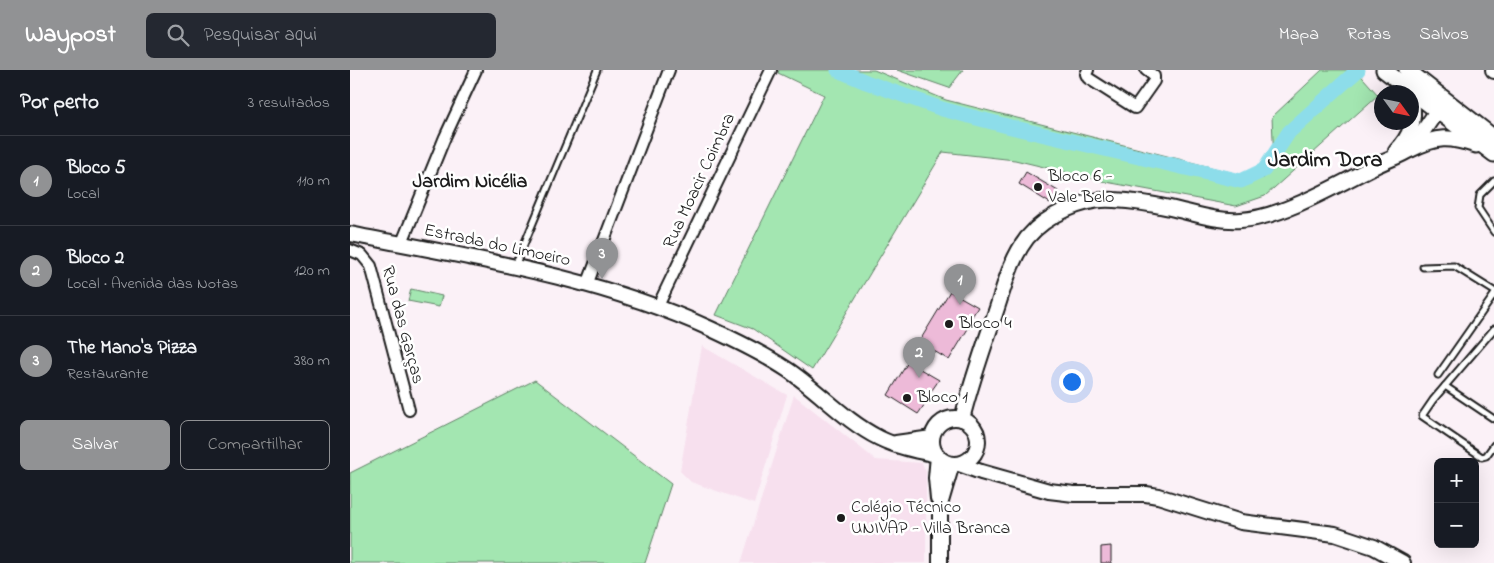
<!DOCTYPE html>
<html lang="pt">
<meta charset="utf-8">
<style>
:root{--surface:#171b24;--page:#242831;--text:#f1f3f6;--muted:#9ea1a6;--line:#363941;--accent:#919294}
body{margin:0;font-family:"Indie Flower",sans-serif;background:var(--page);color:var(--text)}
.controls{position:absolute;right:15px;bottom:15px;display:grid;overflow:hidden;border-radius:8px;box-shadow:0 5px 20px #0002}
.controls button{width:45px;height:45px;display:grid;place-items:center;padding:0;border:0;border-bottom:1px solid var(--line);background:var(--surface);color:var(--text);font:25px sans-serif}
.compass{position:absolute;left:1024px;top:15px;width:45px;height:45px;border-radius:50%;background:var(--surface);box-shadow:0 5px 20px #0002;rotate:123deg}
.you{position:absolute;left:721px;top:311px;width:18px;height:18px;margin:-12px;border:4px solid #fff;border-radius:50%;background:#1a73e8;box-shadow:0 0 0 8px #1a73e833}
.badge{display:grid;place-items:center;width:32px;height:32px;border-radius:50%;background:var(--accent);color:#fff;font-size:16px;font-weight:700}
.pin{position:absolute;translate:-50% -41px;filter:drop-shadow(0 1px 2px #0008)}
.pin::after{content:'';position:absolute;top:26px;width:18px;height:15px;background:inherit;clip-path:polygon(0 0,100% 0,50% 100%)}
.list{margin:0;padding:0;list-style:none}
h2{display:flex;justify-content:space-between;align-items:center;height:65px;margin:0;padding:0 20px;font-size:21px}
h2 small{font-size:16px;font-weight:400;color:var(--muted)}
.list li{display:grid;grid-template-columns:32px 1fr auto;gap:15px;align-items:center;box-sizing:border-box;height:90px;padding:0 20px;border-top:1px solid var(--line)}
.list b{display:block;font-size:19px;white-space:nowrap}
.list p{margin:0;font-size:16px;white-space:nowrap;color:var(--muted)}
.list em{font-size:16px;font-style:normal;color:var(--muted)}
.actions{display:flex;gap:10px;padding:15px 20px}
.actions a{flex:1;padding:11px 0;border:1px solid var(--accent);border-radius:8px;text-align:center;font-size:18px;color:var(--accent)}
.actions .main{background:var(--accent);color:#fff}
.icon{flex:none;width:28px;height:28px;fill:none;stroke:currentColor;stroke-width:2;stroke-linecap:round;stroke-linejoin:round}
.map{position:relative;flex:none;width:1144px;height:493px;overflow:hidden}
header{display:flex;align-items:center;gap:30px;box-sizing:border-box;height:70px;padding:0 25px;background:var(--accent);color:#fff}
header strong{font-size:24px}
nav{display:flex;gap:28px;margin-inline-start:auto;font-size:18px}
.search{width:350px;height:45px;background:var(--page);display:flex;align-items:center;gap:12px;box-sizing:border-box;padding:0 18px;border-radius:8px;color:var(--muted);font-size:19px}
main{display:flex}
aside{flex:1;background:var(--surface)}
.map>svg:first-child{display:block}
</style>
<header>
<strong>Waypost</strong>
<div class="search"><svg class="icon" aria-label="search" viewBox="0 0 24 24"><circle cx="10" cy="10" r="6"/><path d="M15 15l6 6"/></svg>Pesquisar aqui</div>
<nav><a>Mapa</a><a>Rotas</a><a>Salvos</a></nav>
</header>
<main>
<aside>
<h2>Por perto<small>3 resultados</small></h2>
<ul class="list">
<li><span class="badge">1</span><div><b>Bloco 5</b><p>Local</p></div><em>110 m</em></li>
<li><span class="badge">2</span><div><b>Bloco 2</b><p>Local · Avenida das Notas</p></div><em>120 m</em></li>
<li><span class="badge">3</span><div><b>The Mano's Pizza</b><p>Restaurante</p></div><em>380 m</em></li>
</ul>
<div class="actions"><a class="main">Salvar</a><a>Compartilhar</a></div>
</aside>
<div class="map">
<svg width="1144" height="493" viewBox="0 0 1144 493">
<rect width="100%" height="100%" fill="#fbf1f7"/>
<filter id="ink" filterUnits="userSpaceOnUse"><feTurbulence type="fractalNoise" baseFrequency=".02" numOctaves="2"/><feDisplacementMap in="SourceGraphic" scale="10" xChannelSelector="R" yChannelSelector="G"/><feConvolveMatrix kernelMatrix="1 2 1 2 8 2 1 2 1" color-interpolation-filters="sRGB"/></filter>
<g filter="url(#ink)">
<g fill="#f7e0ee">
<path d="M352,276L437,325L404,434L341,412L330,401Z"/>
<path d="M444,325L526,390L572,393L576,402V493H391Z"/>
</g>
<g fill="#a3e6b1" stroke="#608166">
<path d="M429,0H524L596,30L900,107L914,108L924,92L922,47L972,0H1006L1028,25L915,126L886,136L756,112L665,90L593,82L462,300L403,259L366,245L474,25L428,3Z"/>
<path d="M547,0H613L599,18Z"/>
<path d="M61,219L92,226L89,237L58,231Z"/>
<path d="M185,310L321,414L295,493H0V403Z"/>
</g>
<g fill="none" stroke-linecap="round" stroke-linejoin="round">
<path stroke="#8dddea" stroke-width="15" d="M488,0L516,12L592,39L661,57L891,111L914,100L939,62L1008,0"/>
</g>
<g fill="#edbad8" stroke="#1c1c1c">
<path d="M676,102L708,121L700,133L669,114Z"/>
<path d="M600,221L628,237L616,256L619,257L599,290L569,272Z"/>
<path d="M558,292L589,310L575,330L577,331L568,344L538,325Z"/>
<path d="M761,476V493H751V477Z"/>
</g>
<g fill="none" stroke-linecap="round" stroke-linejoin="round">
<defs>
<g id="lane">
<path d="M1144,111L1130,125L1128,138L1144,162"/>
<path d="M165,196L247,0"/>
<path d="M1073,197L1104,196L1144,221"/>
<path d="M1144,259L1083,330L1072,346L1132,387L1136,386L1144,375"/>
<path d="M1088,305L1144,225"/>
<path d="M1095,316L1144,349"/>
</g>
<g id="street">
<path d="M738,0L736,4L738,8L785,38L804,11V6L796,0"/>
<path d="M51,175L95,67L126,0"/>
<path d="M0,180L12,185L21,196L59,340"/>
<path d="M237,215L319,0"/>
<path d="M308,236L421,0"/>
</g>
<g id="secondary">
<path d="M1143,0L1144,1"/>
<path d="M1046,81C1059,68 1066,51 1062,32"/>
<path d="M0,164C122,188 247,207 361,259C387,271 414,284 438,300C469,321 495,351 529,368C547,377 568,381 587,385"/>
<circle cx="605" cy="371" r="23"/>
<path d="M612,349C621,313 633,279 645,244C654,218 660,190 677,168C696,145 735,127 764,130C783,131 802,134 820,138C843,143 868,152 891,150C931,148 987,115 1023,97C1036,90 1049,87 1061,79L1093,32"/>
<path d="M546,373L582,368"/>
<path d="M588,386L586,408L588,429"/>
<path d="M609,394L631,402L699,421L724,424H796L808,426L891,452L985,464L1024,477L1053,493"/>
<path d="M590,493V435L602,394"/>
</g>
<g id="primary">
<path d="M1034,0L1144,84"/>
<path d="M1057,0L1144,68"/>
<path d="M1061,79C1087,66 1099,66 1126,75"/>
</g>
</defs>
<use href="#lane" stroke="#1c1c1c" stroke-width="9"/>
<use href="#street" stroke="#1c1c1c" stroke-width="14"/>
<use href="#secondary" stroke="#1c1c1c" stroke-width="18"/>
<use href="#primary" stroke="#1c1c1c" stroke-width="19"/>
<use href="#lane" stroke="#fff" stroke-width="5"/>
<use href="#street" stroke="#fff" stroke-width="10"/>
<use href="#secondary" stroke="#fff" stroke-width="14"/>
<use href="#primary" stroke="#fff" stroke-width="15"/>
</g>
</g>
<g fill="#1c1c1c" stroke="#fff" stroke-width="2">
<circle cx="688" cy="117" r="5"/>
<circle cx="599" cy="254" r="5"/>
<circle cx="557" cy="328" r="5"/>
<circle cx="491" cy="448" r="5"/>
</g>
<g text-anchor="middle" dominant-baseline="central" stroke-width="5" stroke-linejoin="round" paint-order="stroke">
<g font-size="18" fill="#1c1c1c" stroke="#fff" text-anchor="start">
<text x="698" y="107">Bloco 6 -<tspan x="698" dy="21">Vale Belo</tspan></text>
<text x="609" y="254">Bloco 4</text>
<text x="567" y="328">Bloco 1</text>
<text x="501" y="438">Colégio Técnico<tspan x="501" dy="21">UNIVAP - Villa Branca</tspan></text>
</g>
<g font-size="18" fill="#1c1c1c" stroke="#fff">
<text transform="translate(350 111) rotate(-65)">Rua Moacir Coimbra</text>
<text transform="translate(147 176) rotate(12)">Estrada do Limoeiro</text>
<text transform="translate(52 255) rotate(75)">Rua das Garças</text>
</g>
<g font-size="20" font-weight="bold" fill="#1c1c1c" stroke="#fff">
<text x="120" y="112">Jardim Nicélia</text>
</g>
<g font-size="22" font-weight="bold" fill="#1c1c1c" stroke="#fff">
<text x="975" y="91">Jardim Dora</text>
</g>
</g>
</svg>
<div class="controls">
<button>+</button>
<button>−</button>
</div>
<svg class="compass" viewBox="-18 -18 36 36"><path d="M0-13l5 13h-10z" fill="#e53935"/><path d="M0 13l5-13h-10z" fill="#9ea1a6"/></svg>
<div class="you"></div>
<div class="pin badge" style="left:610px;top:235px">1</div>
<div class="pin badge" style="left:569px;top:308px">2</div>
<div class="pin badge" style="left:252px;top:209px">3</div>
</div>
</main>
